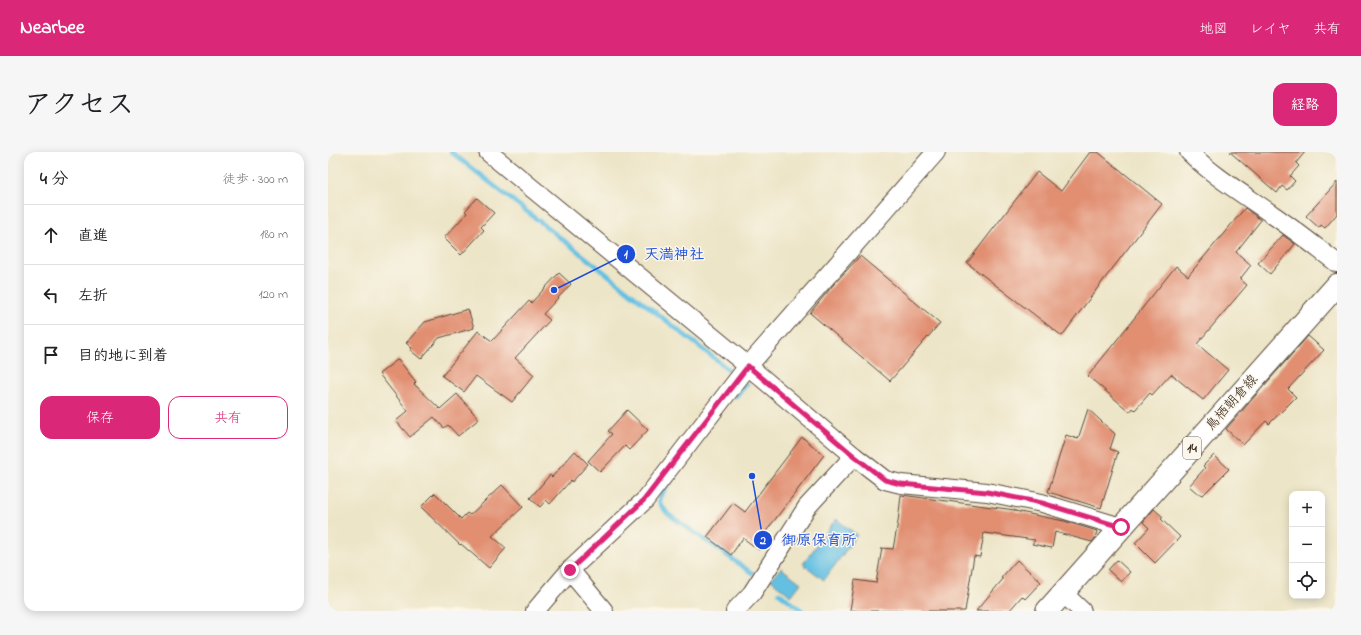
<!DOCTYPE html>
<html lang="ja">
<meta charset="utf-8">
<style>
:root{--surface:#fff;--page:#f6f6f6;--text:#202124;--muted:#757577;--line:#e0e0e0;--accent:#db2777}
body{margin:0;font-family:"Indie Flower","Klee One",sans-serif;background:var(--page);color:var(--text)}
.controls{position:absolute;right:12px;bottom:12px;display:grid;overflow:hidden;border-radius:8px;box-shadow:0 2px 10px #0003}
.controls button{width:36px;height:36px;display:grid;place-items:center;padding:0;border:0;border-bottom:1px solid var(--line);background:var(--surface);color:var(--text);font:20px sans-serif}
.stop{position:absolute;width:12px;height:12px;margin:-9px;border:3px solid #db2777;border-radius:50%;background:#fff}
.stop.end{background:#db2777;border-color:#fff;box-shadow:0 1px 4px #0008}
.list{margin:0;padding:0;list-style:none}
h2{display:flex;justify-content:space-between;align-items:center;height:52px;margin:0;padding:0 16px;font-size:17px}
h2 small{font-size:13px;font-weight:400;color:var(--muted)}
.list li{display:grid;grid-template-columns:26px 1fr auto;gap:12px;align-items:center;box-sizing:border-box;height:60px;padding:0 16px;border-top:1px solid var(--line)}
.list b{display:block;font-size:15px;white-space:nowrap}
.list em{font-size:13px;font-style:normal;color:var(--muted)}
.actions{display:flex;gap:8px;padding:12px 16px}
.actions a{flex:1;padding:9px 0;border:1px solid var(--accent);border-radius:12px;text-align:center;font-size:14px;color:var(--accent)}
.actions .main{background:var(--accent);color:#fff}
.icon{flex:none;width:22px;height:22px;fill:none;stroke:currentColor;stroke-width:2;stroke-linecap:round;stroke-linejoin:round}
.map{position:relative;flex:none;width:1009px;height:459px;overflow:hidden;border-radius:12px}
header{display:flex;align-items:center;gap:24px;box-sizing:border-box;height:56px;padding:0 20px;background:var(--accent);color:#fff}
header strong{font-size:19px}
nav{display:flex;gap:22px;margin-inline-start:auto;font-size:14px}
.intro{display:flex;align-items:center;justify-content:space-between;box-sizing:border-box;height:96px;padding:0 24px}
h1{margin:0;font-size:28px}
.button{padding:10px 18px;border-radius:12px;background:var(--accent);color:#fff;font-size:14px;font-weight:700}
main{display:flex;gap:24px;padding:0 24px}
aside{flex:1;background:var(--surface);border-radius:12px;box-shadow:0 2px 10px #0003}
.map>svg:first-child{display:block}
</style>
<header>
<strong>Nearbee</strong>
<nav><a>地図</a><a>レイヤ</a><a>共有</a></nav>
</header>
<div class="intro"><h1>アクセス</h1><a class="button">経路</a></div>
<main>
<aside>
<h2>4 分<small>徒歩 · 300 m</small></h2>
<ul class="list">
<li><svg class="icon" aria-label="ahead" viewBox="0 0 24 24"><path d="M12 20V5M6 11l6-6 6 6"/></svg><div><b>直進</b></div><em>180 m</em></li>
<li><svg class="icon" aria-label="left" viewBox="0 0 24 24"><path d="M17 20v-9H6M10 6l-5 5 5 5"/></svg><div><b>左折</b></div><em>120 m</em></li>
<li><svg class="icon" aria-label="arrive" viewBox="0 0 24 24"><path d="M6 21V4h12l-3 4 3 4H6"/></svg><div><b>目的地に到着</b></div></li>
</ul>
<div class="actions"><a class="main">保存</a><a>共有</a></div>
</aside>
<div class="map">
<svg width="1009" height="459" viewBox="0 0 1009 459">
<rect width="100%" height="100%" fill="#fbf7ec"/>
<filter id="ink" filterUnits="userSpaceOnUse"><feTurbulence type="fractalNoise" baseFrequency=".025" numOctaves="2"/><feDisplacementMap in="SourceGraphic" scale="8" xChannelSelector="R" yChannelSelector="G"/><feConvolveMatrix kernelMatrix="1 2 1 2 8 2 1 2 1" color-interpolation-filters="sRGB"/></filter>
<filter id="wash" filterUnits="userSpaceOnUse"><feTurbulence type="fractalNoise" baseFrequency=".012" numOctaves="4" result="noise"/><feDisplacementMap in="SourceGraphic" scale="16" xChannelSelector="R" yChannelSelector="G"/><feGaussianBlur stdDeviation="0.9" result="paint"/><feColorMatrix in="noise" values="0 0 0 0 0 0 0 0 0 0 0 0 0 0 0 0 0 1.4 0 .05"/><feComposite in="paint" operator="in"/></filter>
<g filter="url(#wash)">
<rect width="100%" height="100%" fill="#ede5c7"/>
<g fill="#64c0e2" stroke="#507580">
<path d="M508,367L529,383L496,428L475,412Z"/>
<path d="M453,416L473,431L463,444L443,428Z"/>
</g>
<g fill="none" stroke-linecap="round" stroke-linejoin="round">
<g stroke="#64c0e2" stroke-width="4.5">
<path d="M123,0L400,217"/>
<path d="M408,244L419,232"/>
<path d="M345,326L331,346L332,352L340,362L424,421"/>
<path d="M451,441L475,459"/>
</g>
</g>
<g id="blocks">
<g fill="#e18e71">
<path d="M762,0H770L834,52L768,138L734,184L639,111L709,20L733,39Z"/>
<path d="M902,0H977L968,11L971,14L962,24L967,29L959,38L954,34L949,41Z"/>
<path d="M1009,30V62L997,76L993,73L991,76L978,64Z"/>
<path d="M149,46L166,61L153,75L156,78L133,103L116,86L139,61L137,59Z"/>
<path d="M917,56L933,68L908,100L923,113L912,127L919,133L869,192L900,218L875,248L843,222L824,243L822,241L807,258L805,256L802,260L760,224L848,114L860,124Z"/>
<path d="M955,83L967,92L942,122L930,111Z"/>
<path d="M532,104L612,171L562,229L482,161L506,132Z"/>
<path d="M231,121L243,132L215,162L222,168L187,206L206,223L184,250L148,224L136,240L114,224L150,179L164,189L201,149L203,151Z"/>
<path d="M140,157L146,176L111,186L93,207L82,198L84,196L78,191L97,170Z"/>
<path d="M980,184L996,198L960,237L968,245L941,272L938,269L915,293L898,277Z"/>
<path d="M70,207L88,230L86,232L112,257L129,242L151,267L130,284L120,273L116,276L106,265L82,285L68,269L80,259L51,222Z"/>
<path d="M760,257L787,282L782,297L790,300L773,356L720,340L738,283L750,287Z"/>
<path d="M299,258L320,278L301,298L297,294L272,320L260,309L284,282L280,279Z"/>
<path d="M474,285L496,303L436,382L440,386L431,398L415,386L403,403L379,385L405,351L417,360Z"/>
<path d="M247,299L260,312L244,330L243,328L222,352L218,348L212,355L202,346L222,323L224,325Z"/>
<path d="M886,303L901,317L875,343L868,340L861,334L877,316L875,314Z"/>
<path d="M174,333L195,355L164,384L178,396L161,416L133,392L132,393L93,355L107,341L133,367L139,361L142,363Z"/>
<path d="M573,343L687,358V359L736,369L769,379L767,386L764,390L727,380L724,396L704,392L707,388L656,381L652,405L646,404L637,459H531L522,458L527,428L548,431L554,396L565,397L570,370Z"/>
<path d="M826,357L835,365L833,367L852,385L827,411L807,391L821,376L815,370Z"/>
<path d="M689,408L713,430L697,447L694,444L681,459H648L675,427L673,426Z"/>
<path d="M789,408L802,420L793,430L780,418Z"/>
</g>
</g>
</g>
<g filter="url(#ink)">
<use href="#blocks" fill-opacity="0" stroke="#564637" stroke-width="1"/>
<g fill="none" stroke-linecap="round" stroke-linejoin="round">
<defs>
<g id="minor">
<path d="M160,0L420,214L526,304L557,328L573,332L659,340L714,351L793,375"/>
<path d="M861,0C886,25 917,43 945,63C967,78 988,95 1009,111"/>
<path d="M242,418L276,459"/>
<path d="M734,440L754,459"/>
<path d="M207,459L242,418L317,348L420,214L608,0"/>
<path d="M407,459L424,441L479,355L526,304"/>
</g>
<path id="major" d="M719,459L1009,133"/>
</defs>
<use href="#minor" stroke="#564637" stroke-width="20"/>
<use href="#major" stroke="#564637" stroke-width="24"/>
<use href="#minor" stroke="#fff" stroke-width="18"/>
<use href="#major" stroke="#fff" stroke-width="22"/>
</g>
</g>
<g fill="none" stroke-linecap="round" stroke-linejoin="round" filter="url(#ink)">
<path stroke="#db2777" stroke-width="5" d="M242,418L316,348L420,214L526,304L557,328L573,332L659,340L714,351L793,375"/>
</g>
<g text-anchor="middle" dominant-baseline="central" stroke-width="3" stroke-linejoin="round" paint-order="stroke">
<rect fill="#fbf7ec" stroke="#75685c" stroke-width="1" x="855" y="285" width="18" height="22" rx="3"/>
<g font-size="13" font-weight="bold" fill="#3b2a1e">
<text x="864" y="296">14</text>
</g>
<g font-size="14" fill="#3b2a1e" stroke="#fbf7ec">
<text transform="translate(904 251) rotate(-48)">鳥栖朝倉線</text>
</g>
</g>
<path fill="none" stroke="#1d4ed8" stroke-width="1.5" d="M226 138L298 102M424 324L435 388"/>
<g fill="#1d4ed8" stroke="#fbf7ec" stroke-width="1.5">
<circle cx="226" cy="138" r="4"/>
<circle cx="424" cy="324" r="4"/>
<circle cx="298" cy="102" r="10"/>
<circle cx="435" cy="388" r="10"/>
</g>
<g font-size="12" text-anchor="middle" font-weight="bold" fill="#fff">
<text x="298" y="106">1</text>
<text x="435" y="392">2</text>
</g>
<g font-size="15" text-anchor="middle" font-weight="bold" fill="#1d4ed8" stroke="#fbf7ec" stroke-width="3" stroke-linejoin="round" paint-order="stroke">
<text x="346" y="107">天満神社</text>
<text x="491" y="393">御原保育所</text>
</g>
</svg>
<div class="controls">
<button>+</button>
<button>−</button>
<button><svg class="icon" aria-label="locate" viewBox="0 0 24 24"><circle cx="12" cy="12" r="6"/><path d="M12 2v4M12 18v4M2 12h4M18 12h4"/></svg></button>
</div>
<div class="stop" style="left:793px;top:375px"></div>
<div class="stop end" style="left:242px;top:418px"></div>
</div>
</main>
